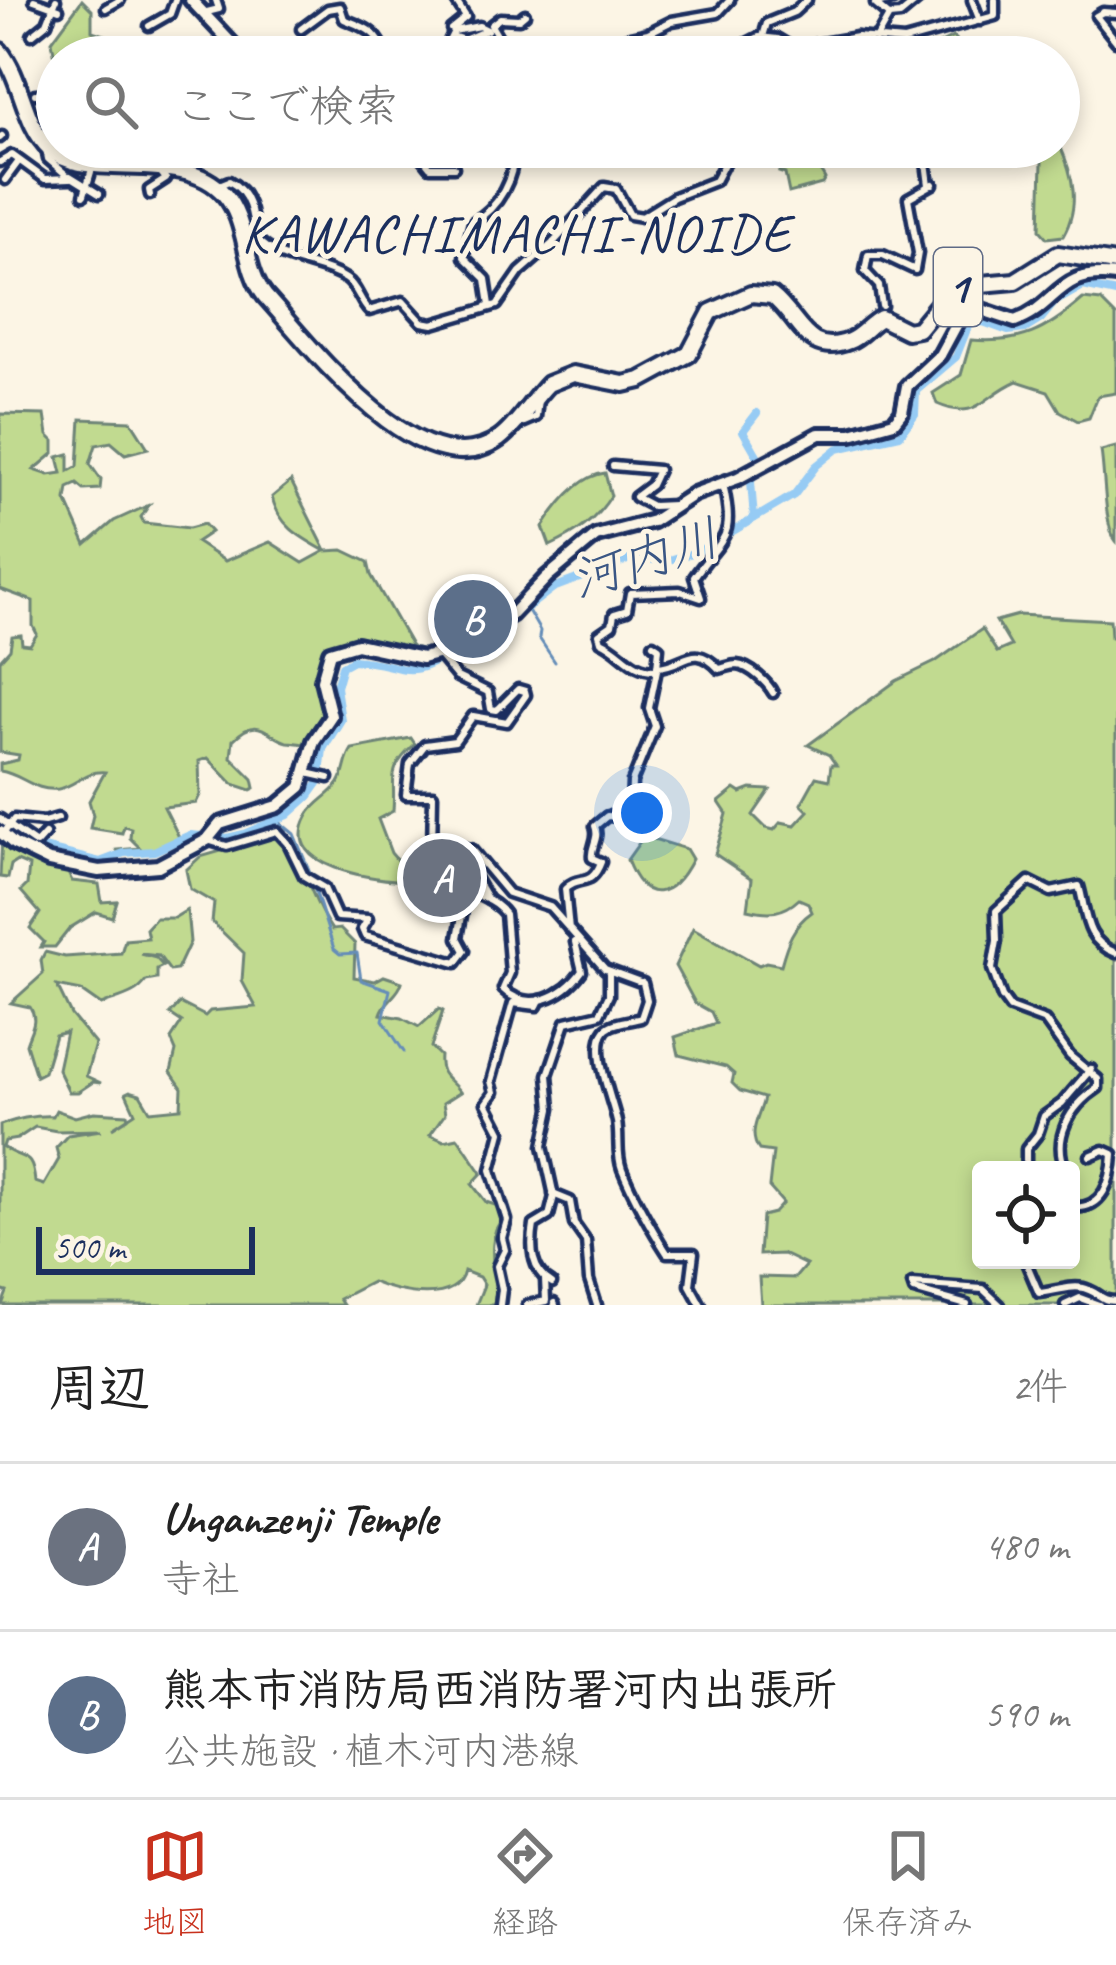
<!DOCTYPE html>
<html lang="ja">
<meta charset="utf-8">
<style>
:root{--surface:#fff;--page:#f6f6f6;--text:#222;--muted:#767676;--line:#e0e0e0;--accent:#c8321e}
body{margin:0;font-family:Caveat,"Klee One",sans-serif;background:var(--page);color:var(--text)}
.controls{position:absolute;right:36px;bottom:36px;display:grid;overflow:hidden;border-radius:12px;box-shadow:0 6px 18px #0003}
.controls button{width:108px;height:108px;display:grid;place-items:center;padding:0;border:0;border-bottom:3px solid var(--line);background:var(--surface);color:var(--text);font:60px sans-serif}
.scale{position:absolute;left:36px;bottom:30px;width:219px;box-sizing:border-box;padding-left:12px;border:6px solid #1b2f5e;border-top:0;font-size:33px;line-height:42px;white-space:nowrap;color:#1b2f5e;-webkit-text-stroke:9px #fcf5e5;paint-order:stroke}
.you{position:absolute;left:642px;top:813px;width:42px;height:42px;margin:-30px;border:9px solid #fff;border-radius:50%;background:#1a73e8;box-shadow:0 0 0 18px #1a73e833}
.badge{display:grid;place-items:center;width:78px;height:78px;border-radius:50%;background:var(--accent);color:#fff;font-size:39px;font-weight:700}
.pin{position:absolute;translate:-50% -50%;border:6px solid #fff;box-shadow:0 3px 12px #0006}
.list{margin:0;padding:0;list-style:none}
h2{display:flex;justify-content:space-between;align-items:center;height:156px;margin:0;padding:0 48px;font-size:51px}
h2 small{font-size:39px;font-weight:400;color:var(--muted)}
.list li{display:grid;grid-template-columns:78px 1fr auto;gap:36px;align-items:center;box-sizing:border-box;height:168px;padding:0 48px;border-top:3px solid var(--line)}
.list b{display:block;font-size:45px;white-space:nowrap}
.list p{margin:0;font-size:39px;white-space:nowrap;color:var(--muted)}
.list em{font-size:39px;font-style:normal;color:var(--muted)}
.icon{flex:none;width:66px;height:66px;fill:none;stroke:currentColor;stroke-width:2;stroke-linecap:round;stroke-linejoin:round}
.map{position:relative;flex:none;width:1116px;height:1305px;overflow:hidden}
.search{position:absolute;background:var(--surface);box-shadow:0 6px 18px #0003;left:36px;right:36px;top:36px;height:132px;display:flex;align-items:center;gap:30px;box-sizing:border-box;padding:0 42px;border-radius:66px;color:var(--muted);font-size:45px}
.sheet{height:492px;background:var(--surface)}
nav{display:flex;justify-content:space-around;align-items:center;box-sizing:border-box;height:168px;border-top:3px solid var(--line);background:var(--surface);font-size:33px;color:var(--muted)}
nav a{display:grid;justify-items:center;gap:6px}
nav .on{color:var(--accent)}
.map>svg:first-child{display:block}
</style>
<div class="map">
<svg width="1116" height="1305" viewBox="0 0 1116 1305">
<rect width="100%" height="100%" fill="#fcf5e5"/>
<filter id="ink" filterUnits="userSpaceOnUse"><feTurbulence type="fractalNoise" baseFrequency=".00833" numOctaves="2"/><feDisplacementMap in="SourceGraphic" scale="24" xChannelSelector="R" yChannelSelector="G"/><feConvolveMatrix kernelMatrix="1 2 1 2 8 2 1 2 1" color-interpolation-filters="sRGB"/></filter>
<g filter="url(#ink)">
<g fill="#c1da90" stroke="#6e8477" stroke-width="3" fill-rule="evenodd">
<path d="M82,0L92,10V31L124,41L55,59L52,41Z"/>
<path d="M953,37L964,48L963,57H898L903,51L921,53Z"/>
<path d="M1059,143C1073,175 1081,205 1063,236L1047,238L1040,230L1042,162L1034,147H1059Z"/>
<path d="M780,147C808,147 813,158 825,179L822,184L789,193L785,174L779,172L784,161Z"/>
<path d="M1083,299L1101,301L1116,316V393L1098,396L1089,418L1078,421L1060,411L1048,391L1017,381C982,396 978,422 937,404L933,393L961,375L971,340C1021,344 1045,332 1083,299Z"/>
<path d="M0,414L45,415L48,435L54,441V453L34,470L49,475L62,473L58,457L69,454V471L78,466L81,419L131,421L148,448L125,454L111,442L96,445L90,464L101,480L100,489L84,490L77,484L68,488L66,500L86,545L114,521L149,505L141,517L144,523L189,528L204,524L211,532L196,542L225,561L270,542L303,563L325,551C300,537 279,526 272,497L291,481L326,551L343,550L368,562L371,575L412,647L421,649V657L353,642L334,643C312,668 320,688 326,719L309,745C302,743 295,743 288,742C268,738 260,712 233,740L231,757L253,779L255,788L251,790L233,784L208,758L199,761L200,795L196,803L164,807L180,839L158,851L119,853L117,850L140,848L130,838L131,828L124,826L122,833L90,828L93,815L89,801L105,772C85,770 76,786 58,789C34,792 22,774 0,771V764L18,760L19,755L0,752V660L10,649L12,636L21,635L22,644L30,645L37,634L33,626V601L0,589Z"/>
<path d="M1116,447V541C1104,527 1105,474 1101,451Z"/>
<path d="M605,473L611,496C595,521 576,534 550,546L543,527C557,505 579,476 605,473Z"/>
<path d="M1018,615L1110,620L1111,637L1116,638V1305H761L759,1277L795,1278L806,1265L783,1254L759,1255L762,1216L774,1213L783,1203L769,1187L773,1152L759,1150C747,1132 760,1116 764,1098L740,1091L732,1083L734,1074L726,1067L679,1055L675,1037L716,1023L711,1012L695,1003L675,966L693,928L759,965L766,962L781,965C787,943 793,925 812,912L808,903L799,899C783,914 769,914 748,909L752,879L715,854L727,814L719,802L735,789L741,793L751,789L770,790L753,815L766,828L774,830L781,822L795,825L808,811L801,804L816,777L829,780L831,765H836L829,755L808,745L896,681L935,662L982,629L997,652L1011,646L996,621ZM981,1170H1071V1260H981Z"/>
<path d="M411,738L415,744C385,772 396,776 393,811L378,819L391,853L408,873L406,881C376,879 279,869 307,817C314,802 330,797 339,783C346,772 344,761 352,749Z"/>
<path d="M277,835C311,870 307,894 332,930L340,929L355,944L354,977L375,981L384,976L402,982C399,995 385,1000 381,1014L402,1018L419,1027L439,1009L443,1011L431,1047L440,1056C438,1077 449,1077 460,1092L443,1103L445,1114L430,1135L444,1141L458,1138L482,1173L472,1184L486,1202L501,1207L503,1219C484,1235 497,1281 496,1305H476L484,1285L479,1277L464,1271C457,1305 399,1294 372,1282L339,1299L343,1305H2L7,1292L0,1290V1125C17,1119 33,1115 53,1116L56,1110L75,1117L94,1112L127,1114L128,1118L112,1128L135,1113L126,1093L130,1091L140,1094L150,1111L181,1108L182,1088L171,1072L176,1051L171,1039L182,1022L170,1014L180,1003L205,1016L210,1011L256,1007L242,981L244,953L212,922L214,903L190,889L186,870L200,857ZM35,1127L57,1131L101,1130L68,1135L56,1148L59,1159L44,1185L35,1182C32,1150 23,1162 3,1147L5,1141L17,1139Z"/>
<path d="M644,836L686,849L692,859C672,898 645,907 627,860Z"/>
<path d="M2,837L66,869L72,881L99,884L102,902L117,901L112,917L96,912L70,928L55,947H41L44,942L30,928L40,913L21,891L27,885L29,866L17,861L11,865L8,878L0,877Z"/>
<path d="M187,910L190,942L177,970L170,971L159,956L141,954L156,958L163,966L157,969V979L146,981C136,996 118,998 101,1005L81,991L57,986L71,1015L95,1044L86,1076L101,1083L93,1082L78,1092H69L58,1069L66,1032L55,1035L44,1072L36,1076L26,1044C30,1030 39,1021 30,1007L11,1003L43,974L41,960L45,952L65,957L121,953L125,940L148,938L146,929L156,918H174Z"/>
</g>
<g fill="none" stroke-linecap="round" stroke-linejoin="round">
<g stroke="#658db8" stroke-width="3">
<path d="M526,607L540,631L539,638L555,662"/>
<path d="M277,820L294,834L312,877"/>
<path d="M314,887L334,949L340,954L357,953L361,980L390,990L383,1020L404,1052"/>
</g>
<g stroke="#96cbf4" stroke-width="8">
<path d="M754,518L751,482L758,457L743,431L757,413"/>
<path d="M472,640L494,633L553,588L630,559L669,560L699,551L794,495L816,466L837,449L900,435L915,414L916,391L956,357L969,324L983,322L1008,331L1025,329L1041,319L1055,302L1083,286L1116,293"/>
<path d="M0,825L35,846L100,862L124,853L154,851L190,835L227,838L244,834L288,815L309,796L319,782L323,749L341,720L336,687L342,666L353,660C405,663 406,684 454,650"/>
</g>
<defs>
<g id="street">
<path d="M34,0L59,9"/>
<path d="M972,0L980,21"/>
<path d="M106,8L120,0"/>
<path d="M203,13L219,9L216,0"/>
<path d="M1116,13L1103,12L1096,16L1116,41"/>
<path d="M889,16L875,4L893,0"/>
<path d="M149,26L170,14L175,0"/>
<path d="M301,29L328,9L340,7L344,19C361,26 375,30 382,46L372,50L378,57"/>
<path d="M454,31L479,26L487,30"/>
<path d="M32,35L47,23L56,0"/>
<path d="M452,36L464,40L487,30"/>
<path d="M857,37L859,57"/>
<path d="M876,39L889,16L900,15L918,0"/>
<path d="M504,47L491,25L500,18L519,19L525,14"/>
<path d="M500,50L501,57"/>
<path d="M313,57L329,44H336L353,57"/>
<path d="M441,57L454,31L451,29L466,17L455,0"/>
<path d="M537,57L548,50L575,49L648,33L672,21L718,13L730,0"/>
<path d="M720,57L759,37L778,39L793,48L857,37L904,41L995,16V0"/>
<path d="M757,57L767,23L794,12L807,0"/>
<path d="M35,94H57"/>
<path d="M0,138L2,136"/>
<path d="M111,147L114,148"/>
<path d="M124,147L130,164L144,147"/>
<path d="M414,147L430,167H454"/>
<path d="M924,147L929,185"/>
<path d="M0,162L12,155L45,179L70,178L48,159L46,149"/>
<path d="M70,176L99,194"/>
<path d="M5,180L19,161"/>
<path d="M219,185L229,181C250,192 253,215 255,237C281,265 318,261 346,279C357,286 360,302 369,311L403,301L422,322L433,324L497,305L520,272L552,244L604,187L616,189L630,215L642,217L674,197L715,181L733,147"/>
<path d="M84,195L91,172"/>
<path d="M150,195L149,190L166,179L162,174"/>
<path d="M487,306L490,305L486,279L464,257L473,222C499,208 515,178 514,147"/>
<path d="M882,306L879,286L865,271L868,255H883L915,270L918,253L908,198L933,184"/>
<path d="M522,423L536,417L538,399"/>
<path d="M613,466L658,470L651,485L635,497L652,506L674,505"/>
<path d="M447,613L462,638"/>
<path d="M653,644L659,648L657,667"/>
<path d="M438,654L457,677L488,692L491,709L497,710L518,689L525,691L526,695L507,722L473,716L455,741L425,745L410,764L406,795H433L432,851L455,846L471,849L508,893L550,907L605,969L643,983L647,1000L641,1018C631,1021 611,1022 605,1030C590,1049 613,1101 617,1122C620,1138 616,1153 622,1169C632,1194 652,1230 667,1253H694L690,1285L701,1305"/>
<path d="M657,667C685,666 693,641 719,669C725,668 731,665 737,665C750,666 768,683 773,693"/>
<path d="M307,773L329,778"/>
<path d="M0,819L36,844L45,834"/>
<path d="M4,833L14,819L44,822L58,818"/>
<path d="M207,840L227,846L277,831L288,843L304,876L324,888L337,917L368,919L362,929L365,936L456,963L465,951L458,938L463,910L451,891C466,886 495,901 505,914L510,973L503,989C529,1014 564,996 582,971L575,942"/>
<path d="M430,848L425,853L427,864L437,866L458,859L467,864L488,900"/>
<path d="M569,929L565,889C579,874 591,889 601,862L592,858C590,847 600,839 595,826L607,816L620,817L631,806L632,782L655,726L649,708L657,670C631,671 623,651 601,641L599,634L612,625L614,614L627,610L630,593L680,591L701,598L694,577C723,536 736,540 723,484"/>
<path d="M1026,1170V1149L1038,1134L1044,1116L1062,1103L1091,1069"/>
<path d="M1066,1170C1051,1138 1070,1106 1098,1088V1079L1070,1056L1045,1021L1010,1008L1002,997L992,969L997,941L996,911L1029,881L1051,892L1079,886C1087,913 1083,940 1116,953"/>
<path d="M553,1194L570,1201L574,1224L586,1241L589,1280L597,1305"/>
<path d="M1071,1207C1103,1211 1112,1180 1113,1154L1104,1150L1090,1156"/>
<path d="M1025,1260L1039,1293C1054,1292 1075,1283 1089,1290C1101,1295 1102,1301 1116,1301"/>
<path d="M552,1283C531,1271 530,1248 534,1225L549,1216L554,1196L543,1146L551,1109L548,1075L566,1022L600,1014L609,995V971"/>
<path d="M554,1303L555,1305"/>
<path d="M500,1305L502,1289L497,1266L505,1250L502,1238L507,1220L491,1170L501,1132L486,1103L494,1092L491,1081L513,1003L537,1006L540,1000"/>
<path d="M527,1305L546,1301L545,1279"/>
<path d="M967,1305L914,1290L912,1284L983,1289L1000,1305"/>
<path d="M1065,1305L1080,1298L1099,1305"/>
</g>
<g id="secondary">
<path d="M191,0L236,48L250,55"/>
<path d="M0,832L14,844L49,861L99,871L158,866L207,840L220,824L278,806L301,787L314,741L331,716L322,680L330,652L357,644L422,658L437,654L511,615L547,577L596,536L653,521L694,494L738,478L819,434H851L894,422L902,412L907,386L940,355L960,318L968,311L982,310L1015,321C1058,306 1058,268 1116,276"/>
</g>
<path id="primary" d="M0,51C23,80 23,124 50,149C87,184 182,146 224,194C249,222 242,266 265,296C311,346 422,494 499,439C518,425 532,400 548,384L573,374L624,384L641,380L689,354L711,312L751,294L772,296C799,317 806,358 849,341C862,336 869,324 881,318L907,331L918,329L946,295L958,286L1015,281L1058,254L1116,263"/>
</defs>
<use href="#street" stroke="#1b2f5e" stroke-width="15"/>
<use href="#secondary" stroke="#1b2f5e" stroke-width="20"/>
<use href="#primary" stroke="#1b2f5e" stroke-width="22"/>
<use href="#street" stroke="#fcf5e5" stroke-width="6"/>
<use href="#secondary" stroke="#fcf5e5" stroke-width="10"/>
<use href="#primary" stroke="#fcf5e5" stroke-width="14"/>
</g>
</g>
<g text-anchor="middle" dominant-baseline="central" stroke-width="10" stroke-linejoin="round" paint-order="stroke">
<rect fill="#fcf5e5" stroke="#5e6a86" stroke-width="3" x="934" y="248" width="48" height="78" rx="9"/>
<g font-size="45" font-weight="bold" fill="#1b2f5e">
<text x="958" y="287">1</text>
</g>
<g font-size="51" font-style="italic" fill="#3a5684" stroke="#fcf5e5">
<text transform="translate(645 559) rotate(-18)">河内川</text>
</g>
<g font-size="54" letter-spacing="3" fill="#1b2f5e" stroke="#fcf5e5">
<text x="517" y="233">KAWACHIMACHI-NOIDE</text>
</g>
</g>
</svg>
<div class="controls">
<button><svg class="icon" aria-label="locate" viewBox="0 0 24 24"><circle cx="12" cy="12" r="6"/><path d="M12 2v4M12 18v4M2 12h4M18 12h4"/></svg></button>
</div>
<div class="scale">500 m</div>
<div class="you"></div>
<div class="pin badge" style="left:442px;top:878px;background:#6b7280">A</div>
<div class="pin badge" style="left:473px;top:619px;background:#5c6f8a">B</div>
<div class="search"><svg class="icon" aria-label="search" viewBox="0 0 24 24"><circle cx="10" cy="10" r="6"/><path d="M15 15l6 6"/></svg>ここで検索</div>
</div>
<section class="sheet">
<h2>周辺<small>2件</small></h2>
<ul class="list">
<li><span class="badge" style="background:#6b7280">A</span><div><b>Unganzenji Temple</b><p>寺社</p></div><em>480 m</em></li>
<li><span class="badge" style="background:#5c6f8a">B</span><div><b>熊本市消防局西消防署河内出張所</b><p>公共施設 · 植木河内港線</p></div><em>590 m</em></li>
</ul>
</section>
<nav>
<a class="on"><svg class="icon" aria-label="map" viewBox="0 0 24 24"><path d="M3 6l6-2 6 2 6-2v14l-6 2-6-2-6 2zM9 4v14M15 6v14"/></svg>地図</a>
<a><svg class="icon" aria-label="directions" viewBox="0 0 24 24"><path d="M12 3l9 9-9 9-9-9zM9 14v-3h6M13 9l2 2-2 2"/></svg>経路</a>
<a><svg class="icon" aria-label="saved" viewBox="0 0 24 24"><path d="M7 4h10v16l-5-4-5 4z"/></svg>保存済み</a>
</nav>
